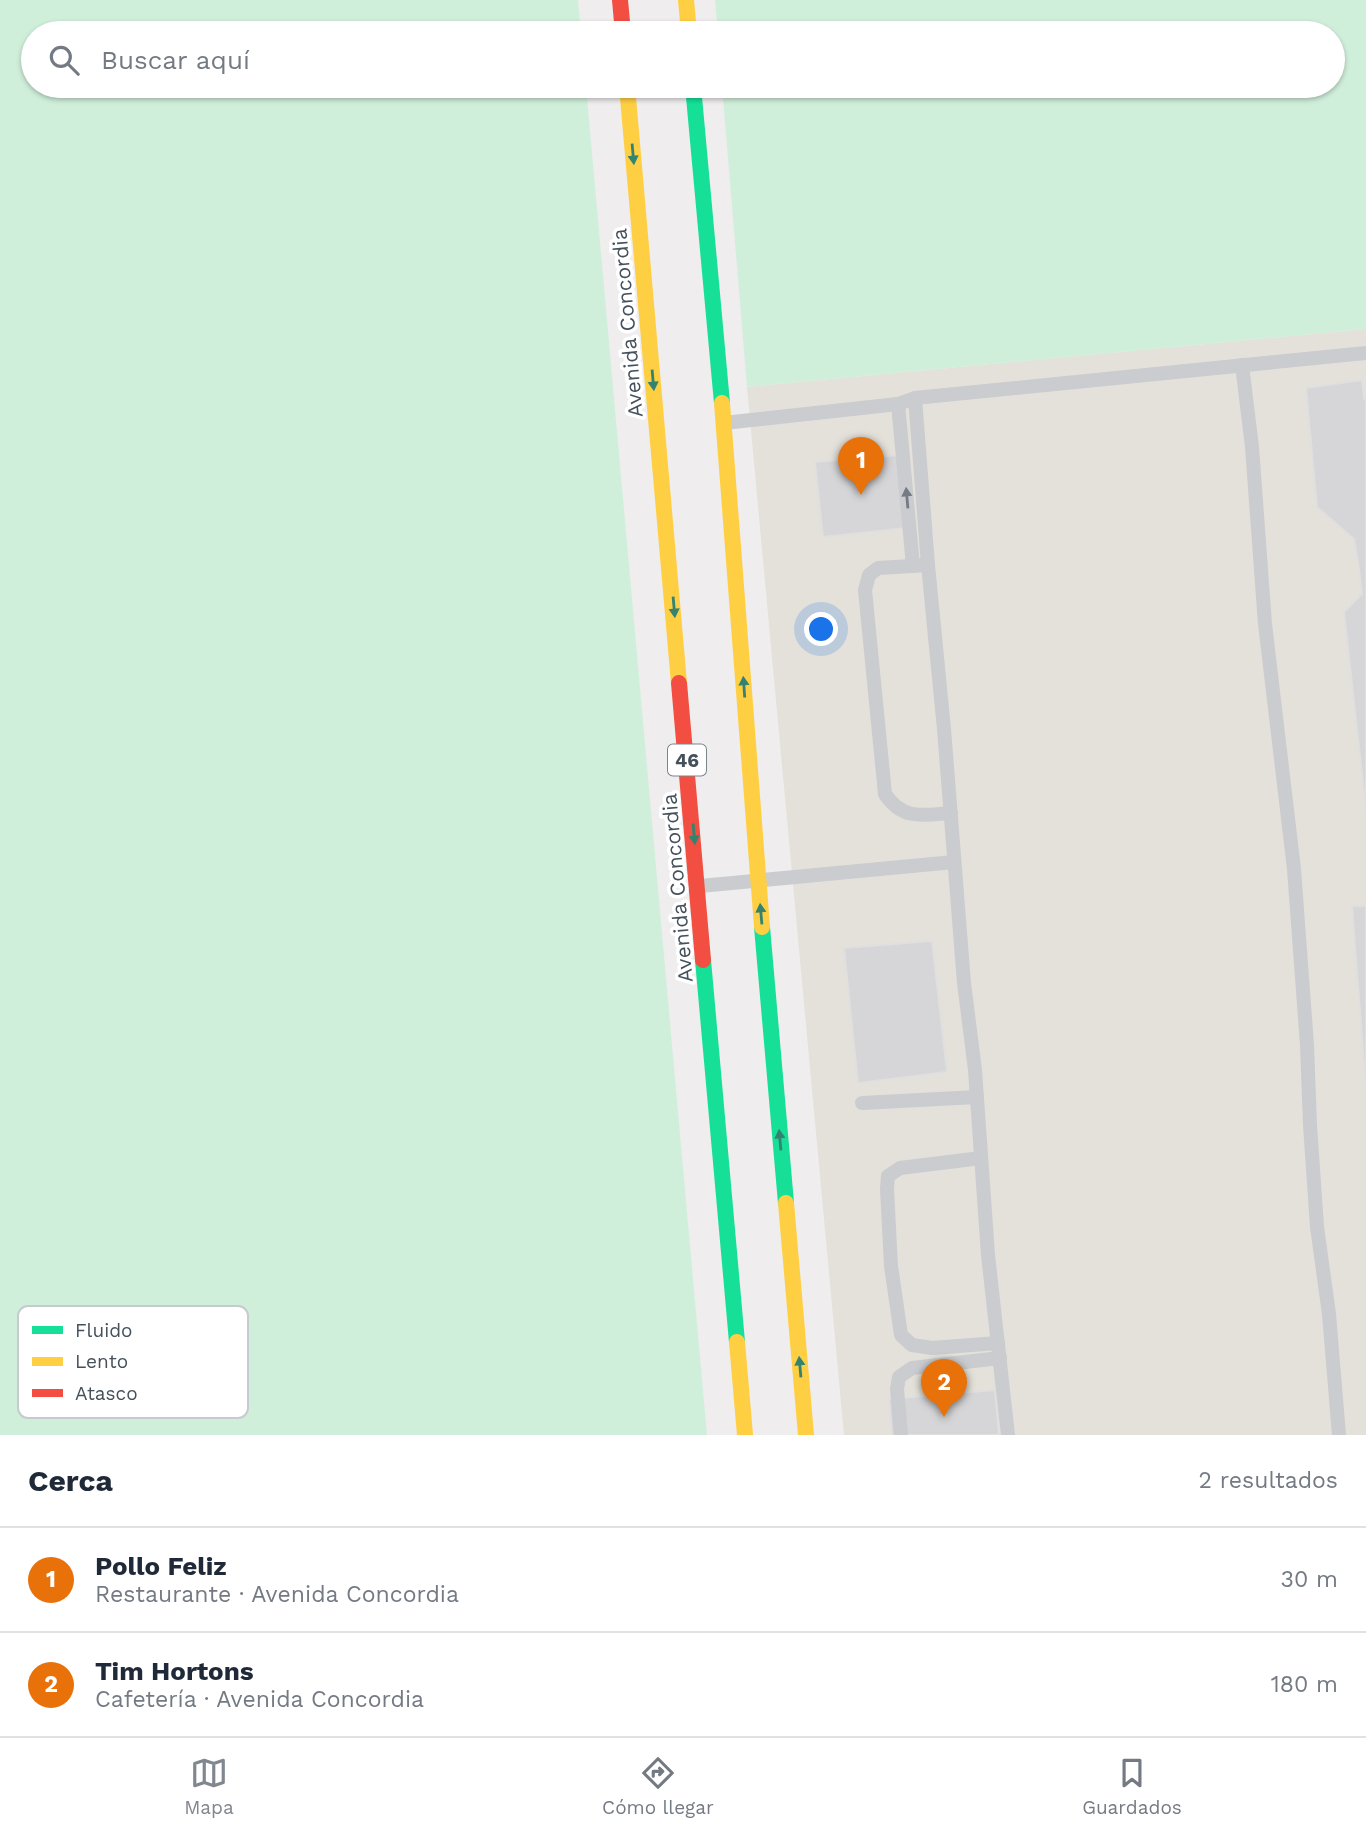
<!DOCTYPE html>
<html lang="es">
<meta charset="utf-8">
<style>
:root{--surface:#fff;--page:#f6f6f7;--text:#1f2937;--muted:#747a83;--line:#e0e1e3;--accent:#80878e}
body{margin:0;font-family:"Work Sans",sans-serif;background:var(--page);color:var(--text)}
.you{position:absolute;left:822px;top:630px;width:24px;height:24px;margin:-18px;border:5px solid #fff;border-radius:50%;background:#1a73e8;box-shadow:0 0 0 10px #1a73e833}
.badge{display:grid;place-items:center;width:46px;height:46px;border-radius:50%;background:var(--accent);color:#fff;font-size:23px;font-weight:700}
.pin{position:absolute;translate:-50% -58px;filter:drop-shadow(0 2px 4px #0008)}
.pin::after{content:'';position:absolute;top:37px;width:24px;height:21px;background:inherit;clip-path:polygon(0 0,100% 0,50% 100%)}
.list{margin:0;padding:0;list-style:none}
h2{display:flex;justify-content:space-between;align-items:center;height:91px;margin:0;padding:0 28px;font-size:30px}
h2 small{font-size:23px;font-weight:400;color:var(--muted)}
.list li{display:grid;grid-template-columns:46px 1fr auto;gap:21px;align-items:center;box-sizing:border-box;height:105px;padding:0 28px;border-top:2px solid var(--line)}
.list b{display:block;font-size:26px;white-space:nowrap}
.list p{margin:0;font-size:23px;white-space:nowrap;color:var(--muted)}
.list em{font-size:23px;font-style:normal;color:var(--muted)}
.icon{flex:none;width:38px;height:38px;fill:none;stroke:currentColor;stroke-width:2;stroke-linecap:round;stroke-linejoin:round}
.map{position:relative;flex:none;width:1366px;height:1435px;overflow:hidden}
.search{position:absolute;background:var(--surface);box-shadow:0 2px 5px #0004;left:21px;right:21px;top:21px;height:77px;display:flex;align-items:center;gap:18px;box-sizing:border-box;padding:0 24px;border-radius:38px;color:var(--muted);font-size:26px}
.sheet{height:301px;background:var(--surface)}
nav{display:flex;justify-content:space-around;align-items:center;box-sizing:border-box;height:98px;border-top:2px solid var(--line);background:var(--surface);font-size:19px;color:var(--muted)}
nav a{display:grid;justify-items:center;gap:4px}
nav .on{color:var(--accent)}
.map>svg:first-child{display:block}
</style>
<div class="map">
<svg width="1366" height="1435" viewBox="0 0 1366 1435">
<rect width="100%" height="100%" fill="#efeded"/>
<path fill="#e4e1da" d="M1366,329V1435H844L747,387Z"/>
<g fill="#d0efdb">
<path d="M0,0H578L581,33H33V86H586L707,1435H0Z"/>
<path d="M715,0H1366V329L747,387L722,86H1333V33H718Z"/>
</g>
<g fill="#d6d5d7" stroke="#e0dfe0" stroke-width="2">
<path d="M1362,380L1364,399L1366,398V810L1344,612L1362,594L1358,562L1354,539L1317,507L1306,388Z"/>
<path d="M899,455L906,528L823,537L815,462Z"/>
<path d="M1352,906H1366V1077L1365,1076Z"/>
<path d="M932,941L947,1072L858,1083L844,948Z"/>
<path d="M995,1390L999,1435H892L889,1399Z"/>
</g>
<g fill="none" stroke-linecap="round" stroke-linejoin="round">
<g stroke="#cacccf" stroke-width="14">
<path d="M1242,365L1252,447L1265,624L1294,869L1307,1045L1310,1125L1317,1227L1329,1314L1339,1435"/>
<path d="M915,398L928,565L944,729L964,983L975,1070L988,1255L1008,1435"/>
<path d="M898,404L913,566"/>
<path d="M724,423L898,404L915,398L1366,353"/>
<path d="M928,565L878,568L869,575L865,590L885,794C903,821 923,815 951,813"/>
<path d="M700,886L954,862"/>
<path d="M862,1103L977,1097"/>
<path d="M981,1158L900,1168L888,1176L887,1189L891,1266L901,1335L912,1345L932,1348L998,1343"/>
<path d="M901,1435L897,1389L899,1377L912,1368L1000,1358"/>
</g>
<g stroke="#16e098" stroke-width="16">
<path d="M693,86L722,403"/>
<path d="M762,927L786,1203"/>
<path d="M703,960L737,1342"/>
</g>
<g stroke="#ffcf43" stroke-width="16">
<path d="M686,0L689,33"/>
<path d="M627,86L679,683"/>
<path d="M722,403L762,927"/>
<path d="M786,1203L806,1435"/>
<path d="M737,1342L745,1435"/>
</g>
<g stroke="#f24e42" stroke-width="16">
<path d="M620,0L623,33"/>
<path d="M679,683L703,960"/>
</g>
</g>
<defs><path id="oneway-solid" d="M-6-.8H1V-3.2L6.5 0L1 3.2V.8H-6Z" transform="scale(1.75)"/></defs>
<g fill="#348270">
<use href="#oneway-solid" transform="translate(633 154) rotate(85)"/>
<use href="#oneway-solid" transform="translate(653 380) rotate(85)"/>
<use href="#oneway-solid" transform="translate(674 607) rotate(85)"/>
<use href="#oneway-solid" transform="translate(744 687) rotate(-94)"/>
<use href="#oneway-solid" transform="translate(694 834) rotate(85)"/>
<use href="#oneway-solid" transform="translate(761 914) rotate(-95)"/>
<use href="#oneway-solid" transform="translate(780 1140) rotate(-95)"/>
<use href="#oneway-solid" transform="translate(800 1367) rotate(-95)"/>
</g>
<use fill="#737b84" href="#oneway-solid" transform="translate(907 498) rotate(-95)"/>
<g text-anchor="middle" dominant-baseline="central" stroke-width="7" stroke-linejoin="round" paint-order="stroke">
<rect fill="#fff" stroke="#7c848c" stroke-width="2" x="668" y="744.5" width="38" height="31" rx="5"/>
<g font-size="19" font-weight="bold" fill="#44505b">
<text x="687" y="760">46</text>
</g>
<g font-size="21" fill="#44505b" stroke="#fff">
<text transform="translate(627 323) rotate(-95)">Avenida Concordia</text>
<text transform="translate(677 888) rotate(-95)">Avenida Concordia</text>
</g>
</g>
<rect x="18" y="1306" width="230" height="112" rx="10" fill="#fff" stroke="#c7cace" stroke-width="2"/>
<rect x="32" y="1326" width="31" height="8" fill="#16e098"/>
<rect x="32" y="1357" width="31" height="9" fill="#ffcf43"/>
<rect x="32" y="1389" width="31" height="8" fill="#f24e42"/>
<g font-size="19" fill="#44505b">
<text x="75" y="1337">Fluido</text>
<text x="75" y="1368">Lento</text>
<text x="75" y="1400">Atasco</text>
</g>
</svg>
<div class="you"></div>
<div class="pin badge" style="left:861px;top:495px;background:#e8710a">1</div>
<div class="pin badge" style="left:944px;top:1417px;background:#e8710a">2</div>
<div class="search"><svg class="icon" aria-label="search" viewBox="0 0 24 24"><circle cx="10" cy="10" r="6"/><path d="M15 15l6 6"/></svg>Buscar aquí</div>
</div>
<section class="sheet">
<h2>Cerca<small>2 resultados</small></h2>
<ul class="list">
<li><span class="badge" style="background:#e8710a">1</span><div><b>Pollo Feliz</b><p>Restaurante · Avenida Concordia</p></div><em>30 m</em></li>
<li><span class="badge" style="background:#e8710a">2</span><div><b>Tim Hortons</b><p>Cafetería · Avenida Concordia</p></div><em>180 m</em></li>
</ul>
</section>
<nav>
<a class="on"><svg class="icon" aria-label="map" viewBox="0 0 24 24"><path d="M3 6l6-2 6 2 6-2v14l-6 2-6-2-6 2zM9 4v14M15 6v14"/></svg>Mapa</a>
<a><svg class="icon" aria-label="directions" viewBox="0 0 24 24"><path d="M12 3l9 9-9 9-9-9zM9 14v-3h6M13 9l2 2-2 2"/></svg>Cómo llegar</a>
<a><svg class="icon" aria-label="saved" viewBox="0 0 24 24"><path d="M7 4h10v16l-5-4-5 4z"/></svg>Guardados</a>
</nav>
